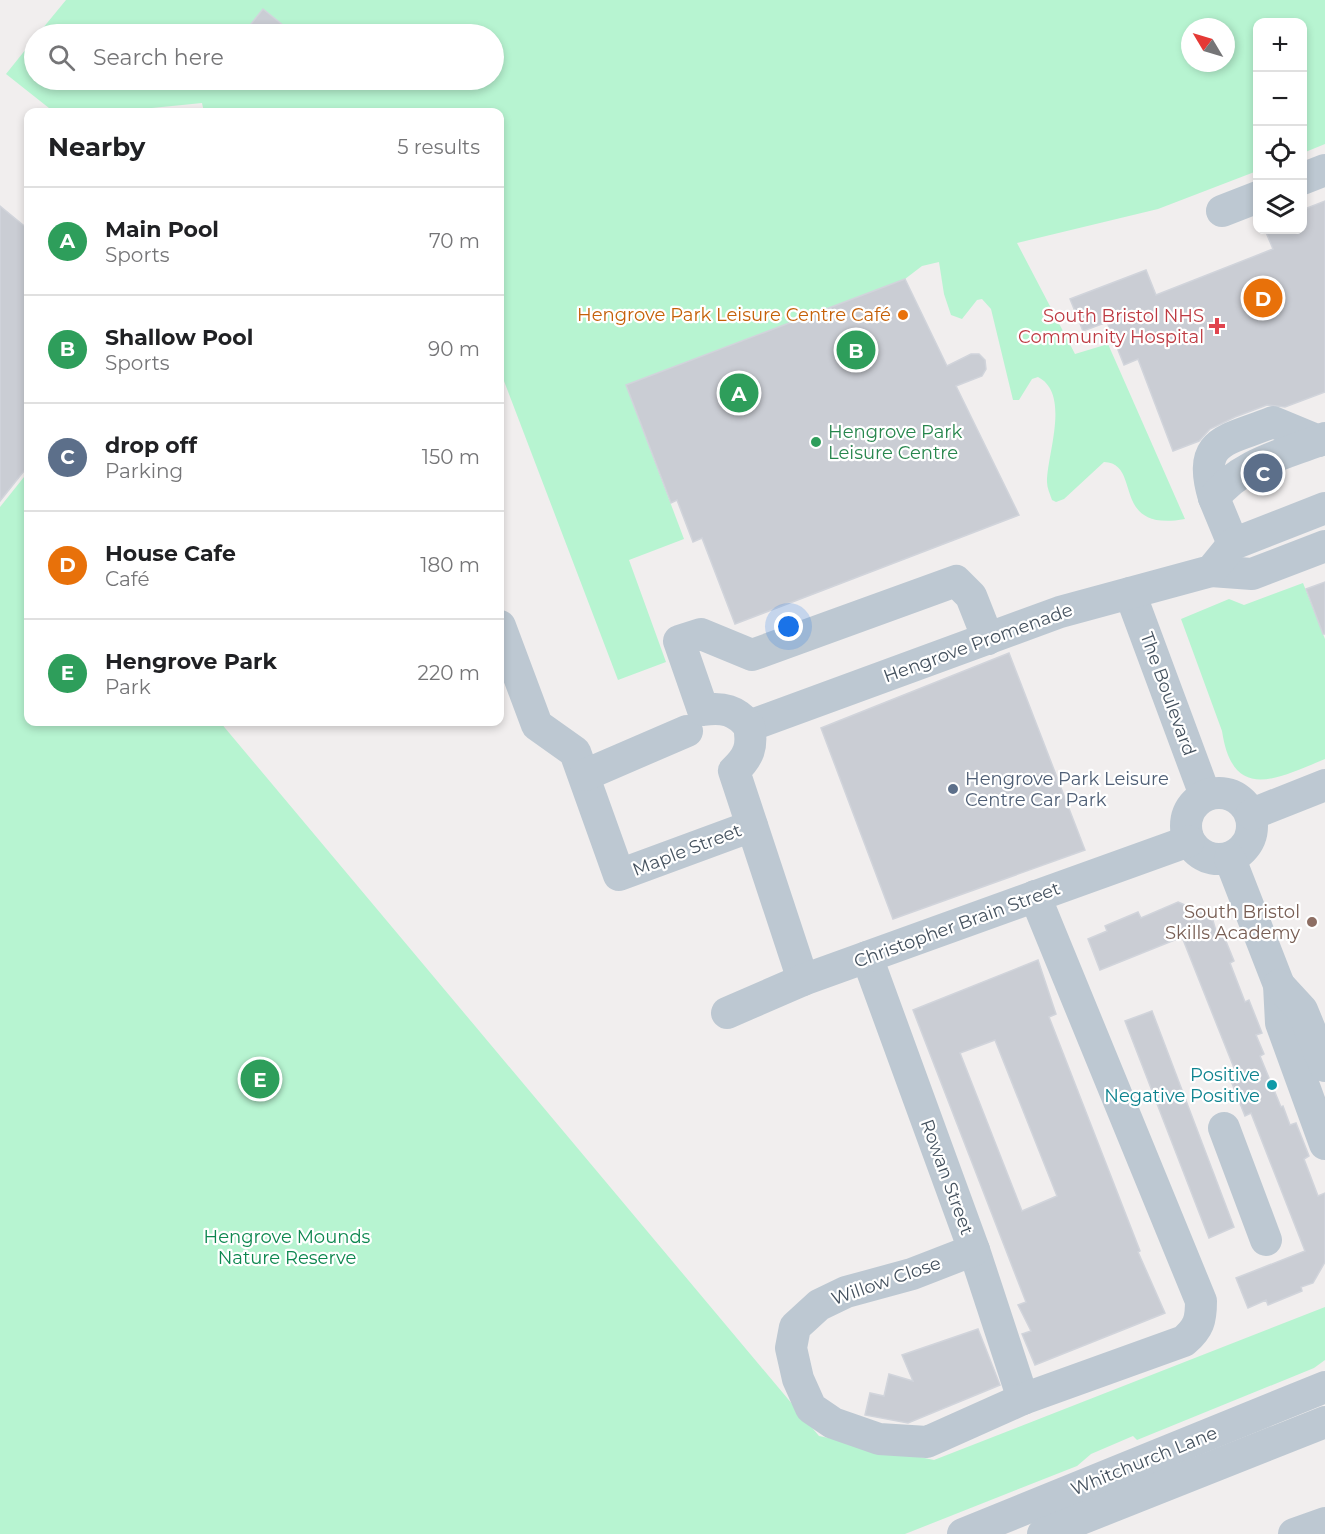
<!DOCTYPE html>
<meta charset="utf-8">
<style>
:root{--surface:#fff;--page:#f6f6f6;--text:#202124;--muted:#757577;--line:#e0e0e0;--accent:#0563f4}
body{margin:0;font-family:Montserrat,sans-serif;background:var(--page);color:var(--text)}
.controls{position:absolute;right:18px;top:18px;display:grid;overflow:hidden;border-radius:12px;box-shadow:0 3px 9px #0003}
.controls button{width:54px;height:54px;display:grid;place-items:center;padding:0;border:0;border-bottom:2px solid var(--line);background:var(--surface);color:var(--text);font:30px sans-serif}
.compass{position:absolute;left:1181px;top:18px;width:54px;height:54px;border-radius:50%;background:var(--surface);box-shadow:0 3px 9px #0003;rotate:308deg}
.you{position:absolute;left:789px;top:627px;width:21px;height:21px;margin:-15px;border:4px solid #fff;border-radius:50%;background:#1a73e8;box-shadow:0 0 0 9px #1a73e833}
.badge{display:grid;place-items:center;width:39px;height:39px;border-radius:50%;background:var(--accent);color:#fff;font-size:20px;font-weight:700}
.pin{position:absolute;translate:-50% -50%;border:3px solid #fff;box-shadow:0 2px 6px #0006}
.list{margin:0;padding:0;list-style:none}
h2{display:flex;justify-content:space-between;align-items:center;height:78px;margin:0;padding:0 24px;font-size:26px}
h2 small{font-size:20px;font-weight:400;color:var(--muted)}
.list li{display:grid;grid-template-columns:39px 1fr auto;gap:18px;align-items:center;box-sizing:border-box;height:108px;padding:0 24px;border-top:2px solid var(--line)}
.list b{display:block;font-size:22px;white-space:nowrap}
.list p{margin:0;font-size:20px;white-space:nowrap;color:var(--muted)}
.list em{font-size:20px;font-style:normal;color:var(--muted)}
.icon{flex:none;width:33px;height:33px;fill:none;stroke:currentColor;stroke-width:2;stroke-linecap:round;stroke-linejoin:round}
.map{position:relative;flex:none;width:1325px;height:1534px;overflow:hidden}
.search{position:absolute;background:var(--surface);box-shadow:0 3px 9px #0003;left:24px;top:24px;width:480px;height:66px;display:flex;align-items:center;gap:15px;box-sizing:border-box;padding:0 21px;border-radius:33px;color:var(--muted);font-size:22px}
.panel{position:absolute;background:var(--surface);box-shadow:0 3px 9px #0003;left:24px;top:108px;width:480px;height:618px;border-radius:12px}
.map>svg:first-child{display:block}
</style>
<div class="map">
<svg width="1325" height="1534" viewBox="0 0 1325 1534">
<rect width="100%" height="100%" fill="#f1eeee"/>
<g fill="#b7f4d1" fill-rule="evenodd">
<path d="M66,0H1325V144L1303,153L1302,22H1258L1257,171L1158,209L1017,243L1075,354L1108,344L1185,519C1109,533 1143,463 1104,462L1064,499L1056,502L1052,500C1050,494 1047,488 1047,482C1047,454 1071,394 1038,377L1032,379L1019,400H1013L991,309L982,299L977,300L962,319L951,315L944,294L939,262L922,266L905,279L626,385L684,539L629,560L666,662L618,680L504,381L500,382V112H204L202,103L112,112H54L6,74L34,39V80H494V34H38ZM1190,27H1226V63H1190Z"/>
<path d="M28,472V722H220L819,1436L934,1460L1325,1307V1360L1314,1368L1137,1440L1133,1436L1091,1454L1077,1466L905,1534H0V507Z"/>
<path d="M1303,583L1325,639V759C1278,778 1233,804 1222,731L1181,619L1229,599L1244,605Z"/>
</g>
<g fill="#cacdd4" stroke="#d1d4db" stroke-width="1.5" fill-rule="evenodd">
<path d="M263,9L294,34H243Z"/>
<path d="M1325,201V392L1285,407L1267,405L1235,417L1210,429L1199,441L1173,451L1138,359L1124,365L1107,322L1083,331L1070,299L1146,270L1156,295L1273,249L1265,230H1302V210Z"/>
<path d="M0,206L28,229V466L0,501Z"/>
<path d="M905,279L947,366L971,354H979L985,360L986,369L982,376L956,386L1019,515L735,624L702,538L693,542L677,500L671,503L626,385Z"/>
<path d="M1325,582V634H1323L1306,589Z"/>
<path d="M1009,653L1085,850L893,919L821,728Z"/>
<path d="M1178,902L1212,917L1216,931L1221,929L1234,961L1230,963L1245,1002L1249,1000L1262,1033L1256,1035L1264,1054L1260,1056L1281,1107L1283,1106L1290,1125L1296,1123L1309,1156L1304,1159L1318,1196L1325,1193V1262L1313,1283L1301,1287L1302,1291L1268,1305L1266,1300L1248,1308L1236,1278L1305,1251L1251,1113L1245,1116L1231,1081L1238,1078L1182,937L1100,970L1088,939L1107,931L1105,926L1138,912L1141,918Z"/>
<path d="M1038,960L1056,1014L1049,1017L1140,1251L1138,1252L1165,1313L1035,1365L1022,1334L1031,1331L1018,1305L1026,1302L913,1010ZM995,1040L1057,1196L1022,1211L960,1053Z"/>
<path d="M1152,1011L1234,1227L1209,1238L1125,1021Z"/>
<path d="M978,1329L1000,1385L908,1423L865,1415L870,1393L884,1396L889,1374L913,1381L902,1355Z"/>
</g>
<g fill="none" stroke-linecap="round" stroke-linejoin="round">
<g stroke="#bdc8d2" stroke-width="32">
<path d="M1302,179L1325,170"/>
<path d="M1222,211L1258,197"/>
<path d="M1214,498C1196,438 1227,441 1273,422L1319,441"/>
<path d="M1233,544L1214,498C1240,463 1286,454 1325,438"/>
<path d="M1211,571L1252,574L1325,546"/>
<path d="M1130,593L1205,795"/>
<path d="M500,626L537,725L575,752L619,875L752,826"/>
<path d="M749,726L1060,612L1211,571L1233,544L1325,508"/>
<path d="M585,775L687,731"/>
<circle cx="1219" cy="826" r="33"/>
<path d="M1252,814L1325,785"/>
<path d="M1230,859L1279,985L1281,1023L1325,1144"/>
<path d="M867,957L974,1250L1023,1399"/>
<path d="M803,980L734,771C749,757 753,746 749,726C736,710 723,707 703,710L679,641L701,634L752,655L956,581L971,596L988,639"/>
<path d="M1279,985L1302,1010L1325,1066"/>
<path d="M727,1013L803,980L1189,841"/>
<path d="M1224,1128L1266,1240"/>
<path d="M974,1250L912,1274L846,1292L819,1305L795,1327L791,1348L798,1379L811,1408L833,1423L879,1439L927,1442L1023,1399L1184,1341C1199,1328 1201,1320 1201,1301L1035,896"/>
<path d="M963,1534L1325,1387"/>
<path d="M1043,1534L1325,1422"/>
<path d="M1294,1534L1325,1523"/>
</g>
</g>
<circle fill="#e8710a" stroke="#fff" stroke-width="2" cx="903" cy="315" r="6"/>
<path fill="#e0444e" stroke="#fff" stroke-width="2" d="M1214 317h6v6h6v6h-6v6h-6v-6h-6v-6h6z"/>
<circle fill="#2e9e5b" stroke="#fff" stroke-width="2" cx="816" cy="442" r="6"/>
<circle fill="#5c6f8a" stroke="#fff" stroke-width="2" cx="953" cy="789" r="6"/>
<circle fill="#8d6e63" stroke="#fff" stroke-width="2" cx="1312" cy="922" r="6"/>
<circle fill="#0f9aa8" stroke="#fff" stroke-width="2" cx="1272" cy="1085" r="6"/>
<g text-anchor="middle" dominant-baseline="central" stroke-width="4.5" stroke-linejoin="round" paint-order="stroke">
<g font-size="18" fill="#c56008" stroke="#fff" text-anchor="end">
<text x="891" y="315">Hengrove Park Leisure Centre Café</text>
</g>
<g font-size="18" fill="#be3a42" stroke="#fff" text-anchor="end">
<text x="1204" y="316">South Bristol NHS<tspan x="1204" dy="21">Community Hospital</tspan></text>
</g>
<g font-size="18" fill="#27864d" stroke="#fff" text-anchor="start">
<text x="828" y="432">Hengrove Park<tspan x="828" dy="21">Leisure Centre</tspan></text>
</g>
<g font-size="18" fill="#44515e" stroke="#fff">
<text transform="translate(978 643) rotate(-20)">Hengrove Promenade</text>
<text transform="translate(1168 694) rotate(70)">The Boulevard</text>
<text transform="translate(687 850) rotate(-21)">Maple Street</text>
<text transform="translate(957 925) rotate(-20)">Christopher Brain Street</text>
<text transform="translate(947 1177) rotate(70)">Rowan Street</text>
<text transform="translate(886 1281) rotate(-19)">Willow Close</text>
<text transform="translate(1144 1461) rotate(-22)">Whitchurch Lane</text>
</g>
<g font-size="18" fill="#4e5e75" stroke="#fff" text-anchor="start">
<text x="965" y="779">Hengrove Park Leisure<tspan x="965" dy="21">Centre Car Park</tspan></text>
</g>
<g font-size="18" fill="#785e54" stroke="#fff" text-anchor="end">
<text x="1300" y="912">South Bristol<tspan x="1300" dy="21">Skills Academy</tspan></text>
</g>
<g font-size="18" fill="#0d838f" stroke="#fff" text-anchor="end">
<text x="1260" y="1075">Positive<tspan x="1260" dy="21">Negative Positive</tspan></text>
</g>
<g font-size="18" fill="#0d874f" stroke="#fff">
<text x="287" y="1237">Hengrove Mounds<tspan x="287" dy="21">Nature Reserve</tspan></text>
</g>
</g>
</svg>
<div class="controls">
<button>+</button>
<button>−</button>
<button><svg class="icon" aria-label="locate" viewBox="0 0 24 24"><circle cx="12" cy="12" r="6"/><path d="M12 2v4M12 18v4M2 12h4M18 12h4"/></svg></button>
<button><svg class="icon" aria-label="layers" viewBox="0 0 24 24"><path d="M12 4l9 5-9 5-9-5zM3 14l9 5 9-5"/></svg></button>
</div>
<svg class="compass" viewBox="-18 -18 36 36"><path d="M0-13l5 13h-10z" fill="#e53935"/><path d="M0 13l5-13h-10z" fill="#757577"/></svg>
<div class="you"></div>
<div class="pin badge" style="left:739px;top:393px;background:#2e9e5b">A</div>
<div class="pin badge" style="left:856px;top:350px;background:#2e9e5b">B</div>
<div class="pin badge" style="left:1263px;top:473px;background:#5c6f8a">C</div>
<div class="pin badge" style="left:1263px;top:298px;background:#e8710a">D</div>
<div class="pin badge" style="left:260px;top:1079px;background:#2e9e5b">E</div>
<div class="search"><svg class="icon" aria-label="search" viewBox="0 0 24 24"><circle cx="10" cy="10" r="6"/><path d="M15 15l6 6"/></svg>Search here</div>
<section class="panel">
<h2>Nearby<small>5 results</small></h2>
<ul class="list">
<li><span class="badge" style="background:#2e9e5b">A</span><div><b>Main Pool</b><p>Sports</p></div><em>70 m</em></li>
<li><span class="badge" style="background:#2e9e5b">B</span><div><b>Shallow Pool</b><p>Sports</p></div><em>90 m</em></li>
<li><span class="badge" style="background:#5c6f8a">C</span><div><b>drop off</b><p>Parking</p></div><em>150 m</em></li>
<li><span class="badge" style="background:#e8710a">D</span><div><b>House Cafe</b><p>Café</p></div><em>180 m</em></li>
<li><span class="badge" style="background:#2e9e5b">E</span><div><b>Hengrove Park</b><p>Park</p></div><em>220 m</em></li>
</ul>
</section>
</div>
